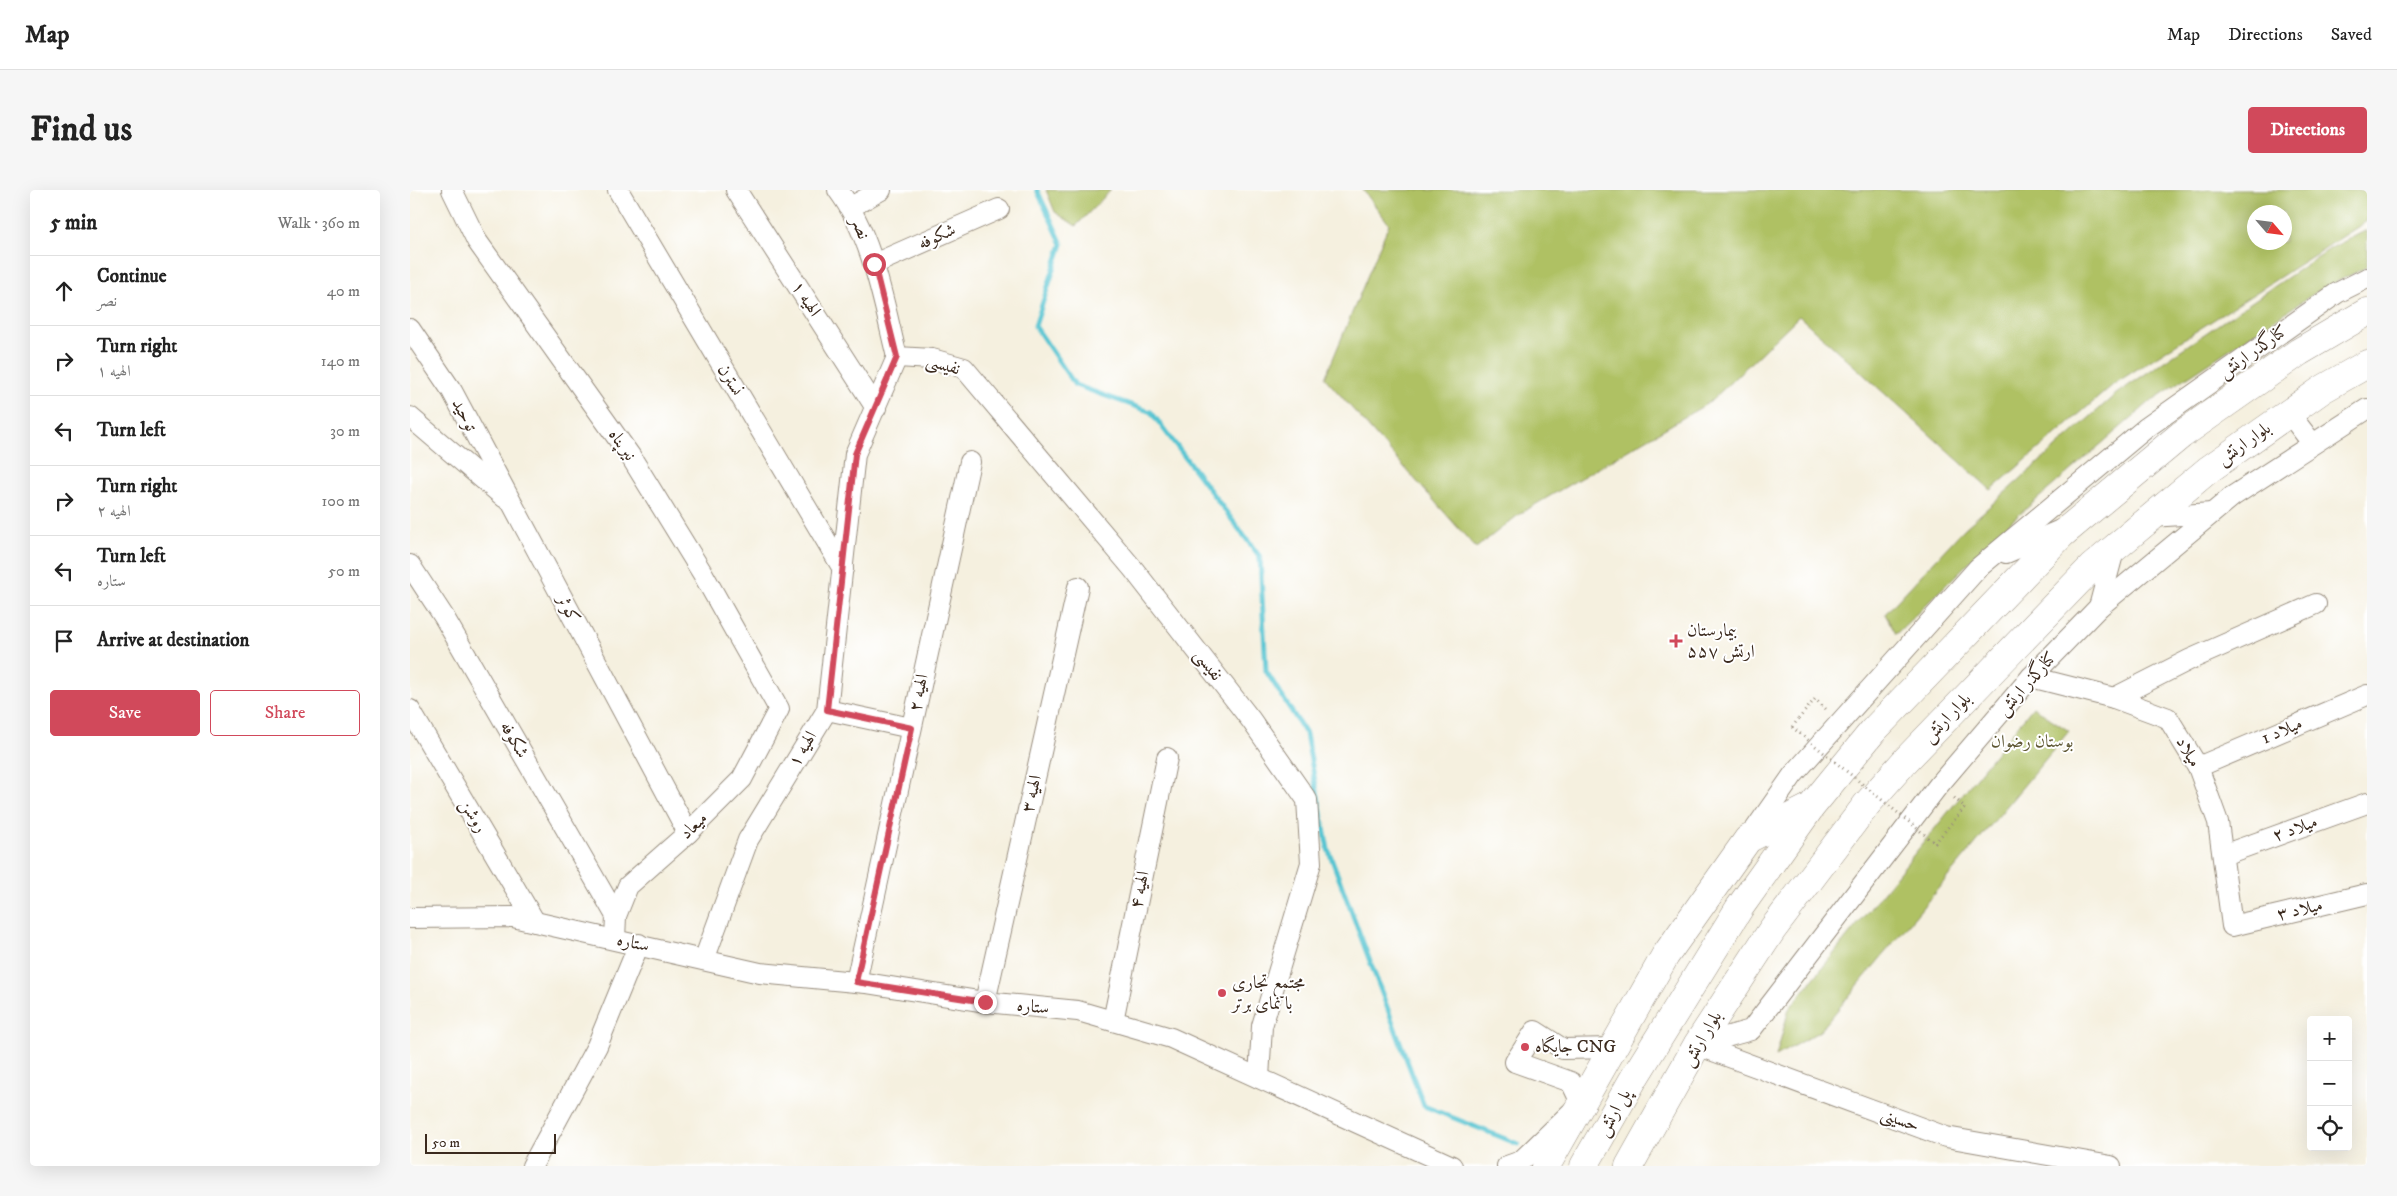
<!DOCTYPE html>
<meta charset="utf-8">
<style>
:root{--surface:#fff;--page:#f6f6f6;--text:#222;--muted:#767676;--line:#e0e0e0;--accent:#d1495b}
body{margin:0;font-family:"IM FELL DW Pica",Amiri,serif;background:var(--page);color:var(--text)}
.controls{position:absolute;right:15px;bottom:15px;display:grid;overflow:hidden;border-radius:5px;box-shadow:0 5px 20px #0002}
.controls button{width:45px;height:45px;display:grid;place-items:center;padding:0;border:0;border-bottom:1px solid var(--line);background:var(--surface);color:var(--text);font:25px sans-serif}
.compass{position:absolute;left:1837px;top:15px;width:45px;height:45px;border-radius:50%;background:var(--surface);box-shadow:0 5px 20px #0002;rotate:118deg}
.scale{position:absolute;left:15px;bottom:12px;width:131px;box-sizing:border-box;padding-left:5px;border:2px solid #3b2a1e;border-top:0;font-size:14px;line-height:18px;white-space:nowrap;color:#3b2a1e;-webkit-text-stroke:4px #fff;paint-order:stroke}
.stop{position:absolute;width:15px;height:15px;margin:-11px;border:4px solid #d1495b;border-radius:50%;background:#fff}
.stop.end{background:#d1495b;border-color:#fff;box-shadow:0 1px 5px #0008}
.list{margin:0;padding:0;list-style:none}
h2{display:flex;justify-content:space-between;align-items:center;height:65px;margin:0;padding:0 20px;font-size:21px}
h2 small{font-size:16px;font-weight:400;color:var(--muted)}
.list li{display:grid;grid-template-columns:32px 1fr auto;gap:15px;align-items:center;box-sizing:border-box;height:70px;padding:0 20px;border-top:1px solid var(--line)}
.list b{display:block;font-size:19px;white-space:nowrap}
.list p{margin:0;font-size:16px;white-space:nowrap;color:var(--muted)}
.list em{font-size:16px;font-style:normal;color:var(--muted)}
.actions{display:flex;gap:10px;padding:15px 20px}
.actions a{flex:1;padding:11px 0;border:1px solid var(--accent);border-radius:5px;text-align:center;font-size:18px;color:var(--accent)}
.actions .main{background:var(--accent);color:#fff}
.icon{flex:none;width:28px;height:28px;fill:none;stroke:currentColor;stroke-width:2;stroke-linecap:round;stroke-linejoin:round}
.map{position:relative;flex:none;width:1957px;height:976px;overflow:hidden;border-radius:5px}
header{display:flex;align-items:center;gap:30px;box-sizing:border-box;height:70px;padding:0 25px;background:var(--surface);border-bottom:1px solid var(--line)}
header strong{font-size:24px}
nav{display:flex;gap:28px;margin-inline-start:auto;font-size:18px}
.intro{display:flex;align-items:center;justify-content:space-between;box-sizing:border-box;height:120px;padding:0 30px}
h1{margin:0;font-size:35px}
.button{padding:12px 22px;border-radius:5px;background:var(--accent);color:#fff;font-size:18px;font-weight:700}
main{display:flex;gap:30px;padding:0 30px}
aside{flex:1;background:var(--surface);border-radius:5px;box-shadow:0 5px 20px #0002}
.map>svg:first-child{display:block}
</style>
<header>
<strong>Map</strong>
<nav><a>Map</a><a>Directions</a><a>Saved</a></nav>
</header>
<div class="intro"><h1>Find us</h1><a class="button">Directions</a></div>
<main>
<aside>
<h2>5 min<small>Walk · 360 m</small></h2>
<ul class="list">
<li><svg class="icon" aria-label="ahead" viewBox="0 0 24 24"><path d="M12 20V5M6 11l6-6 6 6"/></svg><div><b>Continue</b><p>نصر</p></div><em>40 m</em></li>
<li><svg class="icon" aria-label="right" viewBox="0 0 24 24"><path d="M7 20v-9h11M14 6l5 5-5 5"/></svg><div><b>Turn right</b><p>الهیه ۱</p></div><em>140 m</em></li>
<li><svg class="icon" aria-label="left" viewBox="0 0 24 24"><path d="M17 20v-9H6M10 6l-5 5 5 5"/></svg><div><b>Turn left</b></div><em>30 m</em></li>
<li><svg class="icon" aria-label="right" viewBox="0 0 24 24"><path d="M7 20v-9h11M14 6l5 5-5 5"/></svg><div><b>Turn right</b><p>الهیه ۲</p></div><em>100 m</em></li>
<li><svg class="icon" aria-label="left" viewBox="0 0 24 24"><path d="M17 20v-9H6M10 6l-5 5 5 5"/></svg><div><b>Turn left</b><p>ستاره</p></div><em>50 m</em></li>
<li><svg class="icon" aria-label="arrive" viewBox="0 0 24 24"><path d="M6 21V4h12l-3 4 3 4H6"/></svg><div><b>Arrive at destination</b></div></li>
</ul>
<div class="actions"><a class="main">Save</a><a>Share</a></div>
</aside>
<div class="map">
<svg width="1957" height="976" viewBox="0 0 1957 976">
<rect width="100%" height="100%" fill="#fff"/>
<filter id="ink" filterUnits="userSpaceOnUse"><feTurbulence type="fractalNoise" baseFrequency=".02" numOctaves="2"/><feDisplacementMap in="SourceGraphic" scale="10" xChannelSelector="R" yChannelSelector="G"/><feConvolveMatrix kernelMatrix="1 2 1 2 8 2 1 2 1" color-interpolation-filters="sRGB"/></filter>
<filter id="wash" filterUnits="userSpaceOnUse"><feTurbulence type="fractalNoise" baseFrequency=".0096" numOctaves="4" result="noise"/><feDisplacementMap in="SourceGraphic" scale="20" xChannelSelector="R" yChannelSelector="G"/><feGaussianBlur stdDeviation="1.12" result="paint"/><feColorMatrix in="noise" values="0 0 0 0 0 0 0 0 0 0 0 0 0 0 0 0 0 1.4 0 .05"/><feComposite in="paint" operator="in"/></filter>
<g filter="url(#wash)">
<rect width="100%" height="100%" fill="#f5f0df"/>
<g fill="#afc164" stroke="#757641" fill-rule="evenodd">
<path d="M636,0H701L666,36L645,22Z"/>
<path d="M953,0H1957V31L1704,194L1581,300L1389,126L1300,212L1111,323L1066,358L915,188L979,34ZM1874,22V52H1844V22Z"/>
<path d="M1957,40V77L1908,101L1741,211L1595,337L1486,444L1475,424L1554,339L1706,204L1921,58Z"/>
<path d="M1623,517L1659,541L1410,841L1366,866L1379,819Z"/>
</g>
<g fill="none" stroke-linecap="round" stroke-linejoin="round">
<path stroke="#59c5d2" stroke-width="5" d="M627,0L652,54L625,136L665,195L741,222L850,367L856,481L896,544L918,659L1014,916L1108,954"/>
</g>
</g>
<g filter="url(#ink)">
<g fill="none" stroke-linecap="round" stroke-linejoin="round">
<defs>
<g id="minor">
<path d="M42,0L67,51L221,267L293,384L369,519L332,589L278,643L218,696L206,726L205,749"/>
<path d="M208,0L433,379"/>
<path d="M326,0L466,218"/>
<path d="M428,0C463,47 473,111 487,167"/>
<path d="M441,17L471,0"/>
<path d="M464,74L589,19"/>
<path d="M0,139L42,201L278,643"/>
<path d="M487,167L522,169L554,178L724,380L841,530L897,610L901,673L852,836L849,888"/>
<path d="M1879,223L1902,253"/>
<path d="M0,227L95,308"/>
<path d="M1741,327L1802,323"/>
<path d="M1596,363L1653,339"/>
<path d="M0,375L34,427L206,726"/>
<path d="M1689,417L1705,357"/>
<path d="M1621,487L1704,508L1758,528L1788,577L1808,632L1822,736L1957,704"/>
<path d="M1704,508L1779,470L1906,414"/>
<path d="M0,520L125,732"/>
<path d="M417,520L501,538"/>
<path d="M1788,577L1957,505"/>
<path d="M1339,648L1383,585L1568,378L1736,238L1927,103L1957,88"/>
<path d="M1813,665L1957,613"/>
<path d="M0,728L103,727L350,783L456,793L575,812L668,821L761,848L1042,976"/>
<path d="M294,770L338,650L417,520L445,264L487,167"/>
<path d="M446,792L560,272"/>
<path d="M575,812L668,397"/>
<path d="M703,831L757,568"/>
<path d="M1287,855L1341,840L1528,596L1621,487L1689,417L1823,306L1957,219"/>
<path d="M1287,855L1536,947L1701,976"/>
<path d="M122,976L187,856L229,754"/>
<path d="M1097,976L1111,971L1171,913L1161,892L1105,872L1125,841L1153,859L1203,858"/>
</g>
<g id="highway">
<path d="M1136,976L1255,766L1338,649L1397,619"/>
<path d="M1174,976L1224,888L1330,717L1401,617L1463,541L1652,344L1771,245L1889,162L1957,122"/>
<path d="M1219,976L1287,855L1362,740L1457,614L1496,570L1682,377L1798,280L1913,199L1957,174"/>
</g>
</defs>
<use href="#minor" stroke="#988d7e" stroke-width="22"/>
<use href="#highway" stroke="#988d7e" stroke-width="29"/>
<g stroke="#988d7e" stroke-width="3" stroke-dasharray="1 4" stroke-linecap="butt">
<path d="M1382,537L1405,509L1418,521"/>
<path d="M1525,653L1555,617L1543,607"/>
</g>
<use href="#minor" stroke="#fff" stroke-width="20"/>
<use href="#highway" stroke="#fff" stroke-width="28"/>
<path stroke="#988d7e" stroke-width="3" stroke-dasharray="1 4" stroke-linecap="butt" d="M1382,537L1525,653"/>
</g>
</g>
<g fill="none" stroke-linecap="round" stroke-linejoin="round" filter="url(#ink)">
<path stroke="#d1495b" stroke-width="6" d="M464,74L487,167L445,264L417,520L502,538L446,792L575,812"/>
</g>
<g fill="#d1495b" stroke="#fff" stroke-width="2">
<path d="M1263.5 443.5h5v5h5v5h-5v5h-5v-5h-5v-5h5z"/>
<circle cx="812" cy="803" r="5"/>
<circle cx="1115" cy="857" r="5"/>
</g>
<g text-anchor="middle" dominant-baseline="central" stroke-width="4" stroke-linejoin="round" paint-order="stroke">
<g font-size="18" fill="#3b2a1e" stroke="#fff">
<text transform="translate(450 38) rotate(68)">نصر</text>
<text transform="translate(527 47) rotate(-24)">شکوفه</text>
<text transform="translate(396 109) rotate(57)">الهیه ۱</text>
<text transform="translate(1843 162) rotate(-35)">کنارگذر ارتش</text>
<text transform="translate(533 175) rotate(16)">نفیسی</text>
<text transform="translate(320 190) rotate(59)">نسترن</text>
<text transform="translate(54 225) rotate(62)">توحید</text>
<text transform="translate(1834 254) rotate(-35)">بلوار ارتش</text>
<text transform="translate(212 255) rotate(55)">نیرپناه</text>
<text transform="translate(158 419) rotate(62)">کوثر</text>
<text transform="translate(798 475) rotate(52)">نفیسی</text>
<text transform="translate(1617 494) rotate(-48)">کنارگذر ارتش</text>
<text transform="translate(509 503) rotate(-78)">الهیه ۲</text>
<text transform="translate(1537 528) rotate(-46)">بلوار ارتش</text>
<text transform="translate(1872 541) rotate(-23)">میلاد 1</text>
<text transform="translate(104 550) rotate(60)">شکوفه</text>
<text transform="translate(393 559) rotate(-59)">الهیه ۱</text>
<text transform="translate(1778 562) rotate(60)">میلاد</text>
<text transform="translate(622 604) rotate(-77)">الهیه ۳</text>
<text transform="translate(63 626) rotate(59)">روشن</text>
<text transform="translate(284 636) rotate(-44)">میعاد</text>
<text transform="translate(1885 639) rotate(-20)">میلاد ۲</text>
<text transform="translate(730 700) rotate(-78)">الهیه ۴</text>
<text transform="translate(1890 720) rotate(-13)">میلاد ۳</text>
<text transform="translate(223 753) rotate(12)">ستاره</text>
<text transform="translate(623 817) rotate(6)">ستاره</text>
<text transform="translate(1292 849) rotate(-59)">بلوار ارتش</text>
<text transform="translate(1204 923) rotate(-61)">پل ارتش</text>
<text transform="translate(1490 930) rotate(20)">حسینی</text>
</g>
<g font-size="18" fill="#3b2a1e" stroke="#fff" text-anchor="start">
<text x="1277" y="441">بیمارستان<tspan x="1277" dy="21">۵۵۷ ارتش</tspan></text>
<text x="822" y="793">مجتمع تجاری<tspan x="822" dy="21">با نمای برتر</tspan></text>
<text x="1125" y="857">جایگاه CNG</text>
</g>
<g font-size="18" fill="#5e5733" stroke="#fff">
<text x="1622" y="552">بوستان رضوان</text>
</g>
</g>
</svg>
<div class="controls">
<button>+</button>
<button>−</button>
<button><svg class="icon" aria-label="locate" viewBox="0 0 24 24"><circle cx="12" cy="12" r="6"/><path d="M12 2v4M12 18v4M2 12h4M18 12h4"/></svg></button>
</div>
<svg class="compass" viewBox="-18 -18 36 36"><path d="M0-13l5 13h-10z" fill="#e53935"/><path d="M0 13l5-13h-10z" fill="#767676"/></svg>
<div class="scale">50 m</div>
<div class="stop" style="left:464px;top:74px"></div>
<div class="stop end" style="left:575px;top:812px"></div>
</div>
</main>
